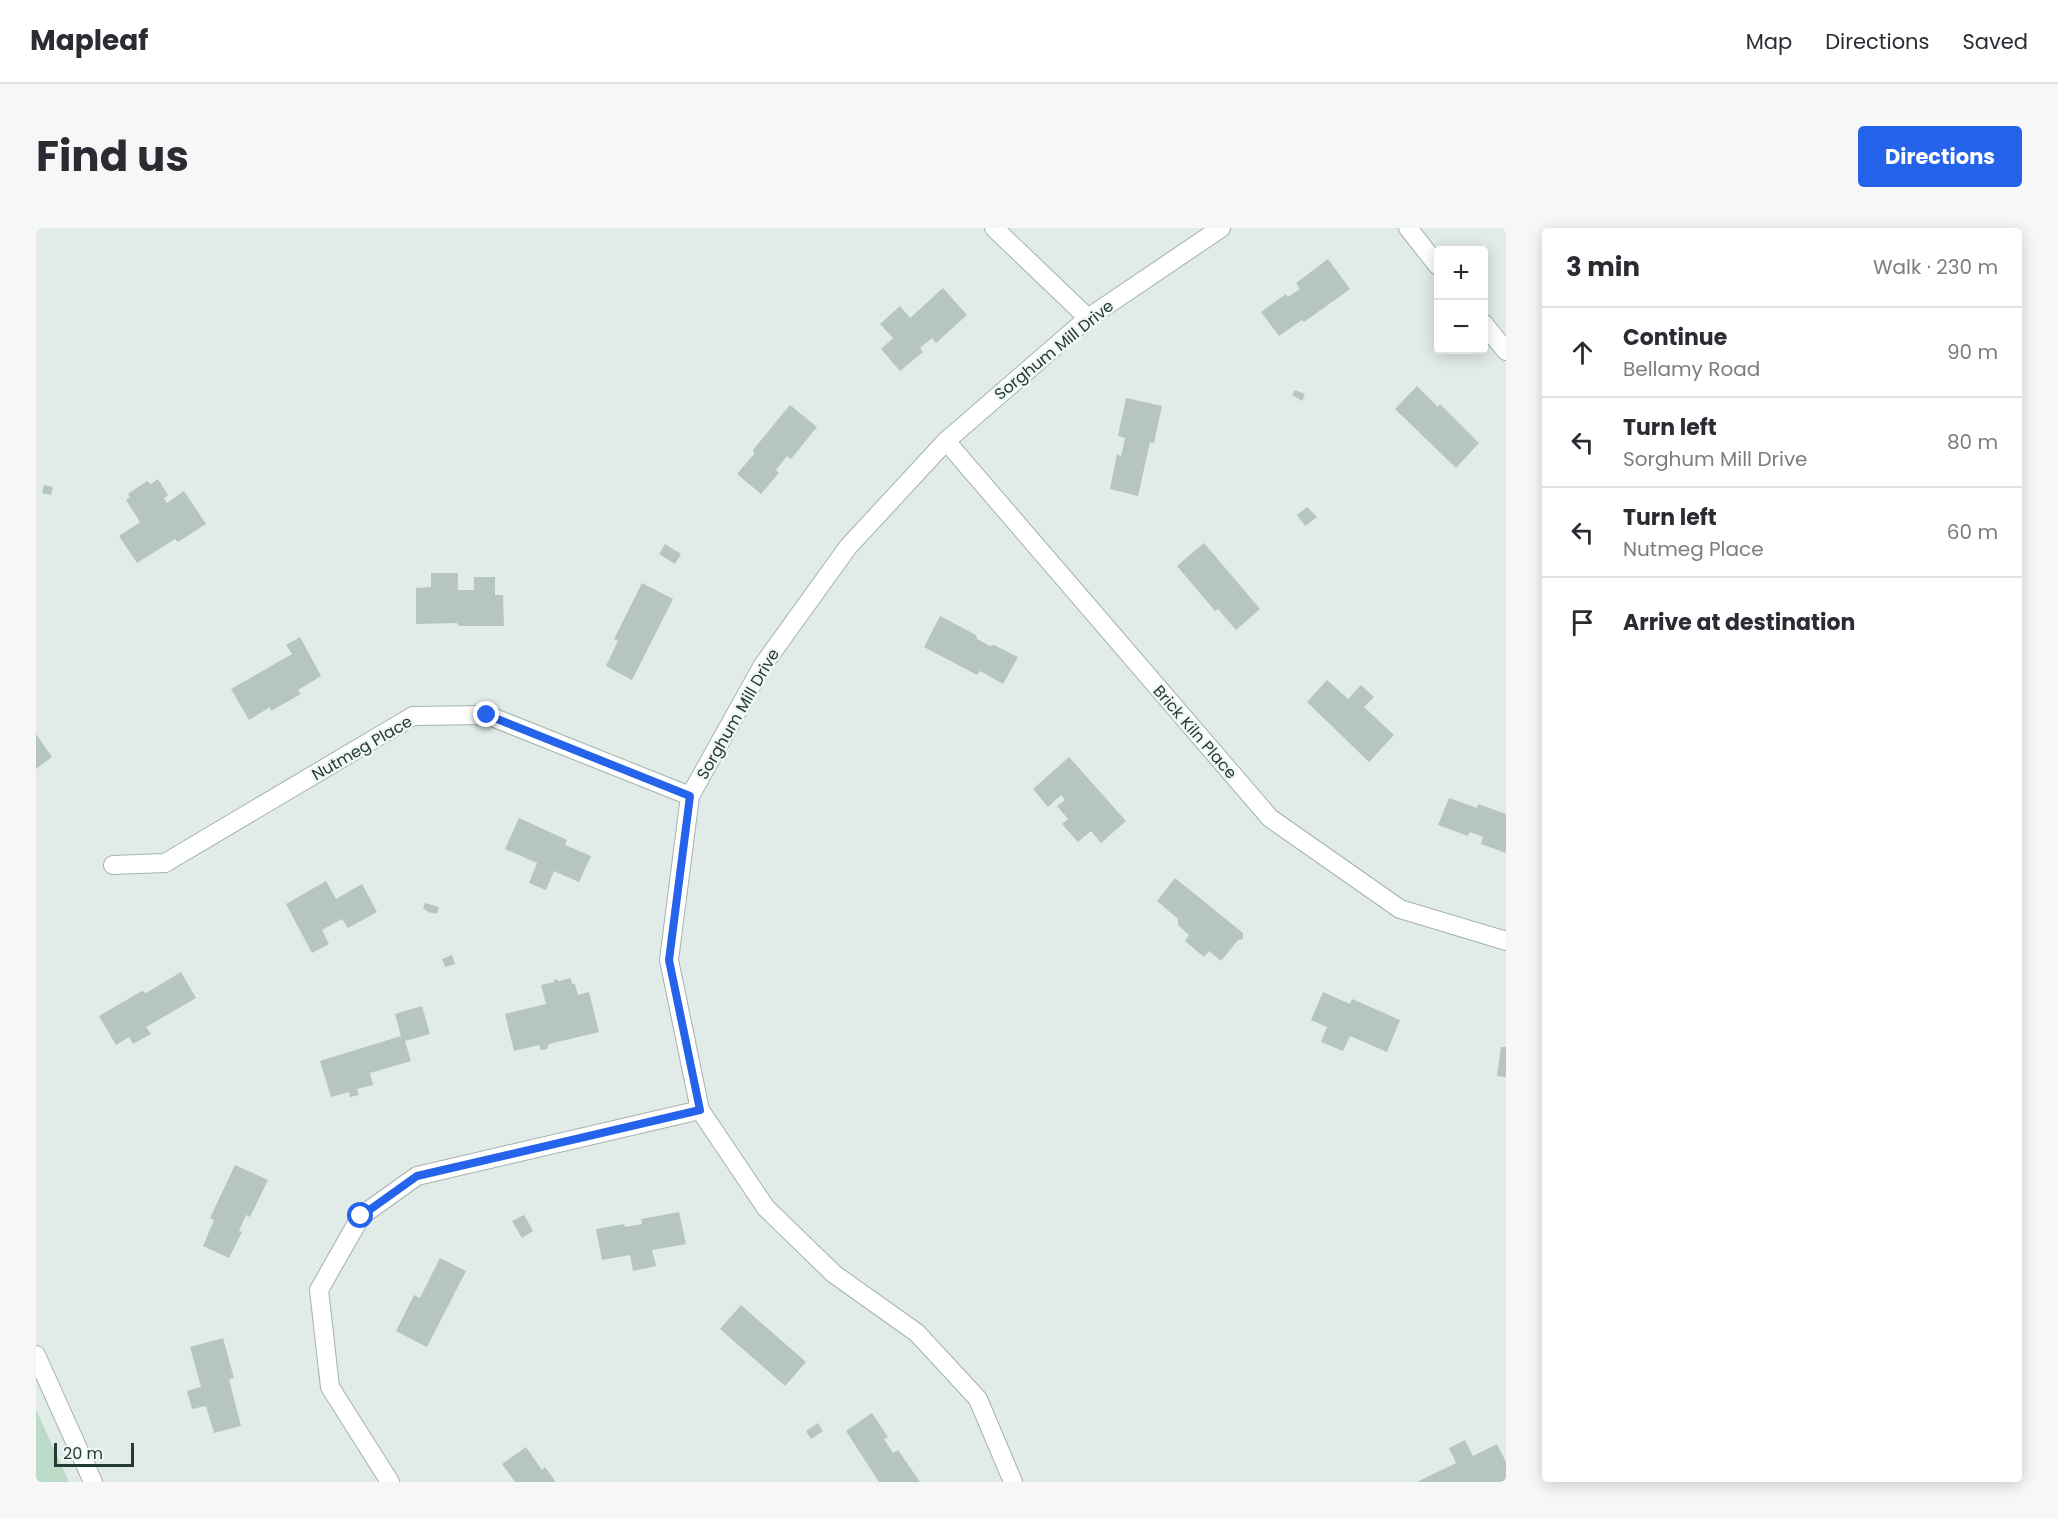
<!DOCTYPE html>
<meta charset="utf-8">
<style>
:root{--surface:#fff;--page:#f7f7f7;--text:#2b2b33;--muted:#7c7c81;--line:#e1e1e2;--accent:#2563eb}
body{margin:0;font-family:Poppins,sans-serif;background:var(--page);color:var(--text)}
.controls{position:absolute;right:18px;top:18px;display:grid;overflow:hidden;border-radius:6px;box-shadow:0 3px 15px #0003}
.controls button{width:54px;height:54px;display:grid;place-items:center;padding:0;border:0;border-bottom:2px solid var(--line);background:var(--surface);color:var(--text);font:30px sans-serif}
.scale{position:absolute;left:18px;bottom:15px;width:80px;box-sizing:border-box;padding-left:6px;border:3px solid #233a36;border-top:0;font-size:16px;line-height:21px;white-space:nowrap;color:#233a36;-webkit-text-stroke:4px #f1f7f5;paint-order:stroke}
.stop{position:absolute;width:18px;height:18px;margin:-14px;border:4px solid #2563eb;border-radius:50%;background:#fff}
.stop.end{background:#2563eb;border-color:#fff;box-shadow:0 2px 6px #0008}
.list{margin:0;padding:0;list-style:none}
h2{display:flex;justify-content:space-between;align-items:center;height:78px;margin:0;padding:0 24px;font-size:26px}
h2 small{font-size:20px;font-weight:400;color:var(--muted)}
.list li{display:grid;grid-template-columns:39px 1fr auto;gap:18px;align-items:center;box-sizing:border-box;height:90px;padding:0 24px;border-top:2px solid var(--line)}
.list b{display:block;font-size:22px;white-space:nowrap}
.list p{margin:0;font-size:20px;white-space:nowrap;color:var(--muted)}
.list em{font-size:20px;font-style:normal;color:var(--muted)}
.icon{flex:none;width:33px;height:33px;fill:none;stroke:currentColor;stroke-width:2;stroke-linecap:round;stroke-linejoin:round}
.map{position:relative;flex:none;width:1470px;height:1254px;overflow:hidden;border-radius:6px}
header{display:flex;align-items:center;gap:36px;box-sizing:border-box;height:84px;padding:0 30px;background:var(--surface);border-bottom:2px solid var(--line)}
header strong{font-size:28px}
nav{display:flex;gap:33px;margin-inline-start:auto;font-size:21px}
.intro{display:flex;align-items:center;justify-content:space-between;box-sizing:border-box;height:144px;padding:0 36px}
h1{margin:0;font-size:42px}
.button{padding:15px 27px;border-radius:6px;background:var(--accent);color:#fff;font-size:21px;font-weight:700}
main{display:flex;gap:36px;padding:0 36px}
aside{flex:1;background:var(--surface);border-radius:6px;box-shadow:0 3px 15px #0003}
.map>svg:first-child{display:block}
</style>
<header>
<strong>Mapleaf</strong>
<nav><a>Map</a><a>Directions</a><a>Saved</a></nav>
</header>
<div class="intro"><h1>Find us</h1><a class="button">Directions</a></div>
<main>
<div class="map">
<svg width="1470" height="1254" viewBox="0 0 1470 1254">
<rect width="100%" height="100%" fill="#e1ebe7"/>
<path fill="#bbdac7" d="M0,1182L33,1254H0Z"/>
<g fill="#b7c5c1">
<path d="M1292,31L1314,61L1268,94L1266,92L1243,108L1225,84L1250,66L1252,69L1264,61L1260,55Z"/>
<path d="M907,60L931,87L900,115L896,110L884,120L887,124L864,143L845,121L857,110L844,96L864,78L874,90Z"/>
<path d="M1381,158L1402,179L1404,176L1443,215L1420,240L1359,181Z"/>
<path d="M1259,162L1269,166L1266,173L1256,167Z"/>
<path d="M1090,170L1126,178L1118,215L1114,214L1102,268L1074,261L1081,226L1085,228L1089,210L1082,208Z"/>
<path d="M754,177L781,199L755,231L751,228L740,242L743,245L725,266L701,246L718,226L717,222Z"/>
<path d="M122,251L132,267L128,270L131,275L148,263L170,296L142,314L139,311L101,335L83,308L104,294L90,272L94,269L92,266L111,253L115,256Z"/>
<path d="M8,257L17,259L15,267L6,265Z"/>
<path d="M1271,279L1281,289L1269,298L1261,287Z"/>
<path d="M1168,315L1224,381L1200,402L1182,381L1179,383L1141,338Z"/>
<path d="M629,316L645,326L639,336L623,326Z"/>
<path d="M395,345H422V362H438V349H459V367H467L468,398H423L421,395L380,396V360L395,359Z"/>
<path d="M606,355L637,371L596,452L570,438L582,413L578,411Z"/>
<path d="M904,388L940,407L941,411L954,418L958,417L982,429L967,456L944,443L941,447L888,419Z"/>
<path d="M264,409L285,448L262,462L265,466L235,483L234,479L213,492L195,461L256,426L250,417Z"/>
<path d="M1291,452L1312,471L1325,457L1338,469L1328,479L1358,507L1333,534L1271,474Z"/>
<path d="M0,506L16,529L0,541Z"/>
<path d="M1033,529L1090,593L1065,615L1055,603L1042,614L1026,596L1032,591L1021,578L1029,572L1025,567L1012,579L997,561Z"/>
<path d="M1413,570L1441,580L1442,576L1470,586V625L1445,616L1447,609L1434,604L1432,608L1402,597Z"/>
<path d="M483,590L531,612L529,617L555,628L543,654L518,643L510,662L493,655L501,635L469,621Z"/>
<path d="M1139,650L1207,705V711L1202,712L1185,733L1173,723L1168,729L1149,713L1153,707L1142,697V691L1121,673Z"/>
<path d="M290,653L300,671L326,656L341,684L312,700L306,691L286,702L293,716L276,725L250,676Z"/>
<path d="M389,675L403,679L401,686L392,684L387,680Z"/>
<path d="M416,727L419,736L409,739L406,731Z"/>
<path d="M145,744L160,770L110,799L115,806L97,816L93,809L80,817L63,788L106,763L110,765Z"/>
<path d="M535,750L536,756H539L542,767L553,764L563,804L513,816L511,821L505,822L503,817L478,823L469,786L510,776L505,757L518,754L519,751L523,753Z"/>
<path d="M1287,764L1314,776L1316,771L1364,792L1351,824L1314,808L1307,823L1285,814L1291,799L1275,792Z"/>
<path d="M386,778L394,806L369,813L375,833L334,845L337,857L321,861L323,867L314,869L313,864L295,869L284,833L365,808L359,786Z"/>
<path d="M1465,819H1470V849L1461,848Z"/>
<path d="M199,937L232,952L214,989L210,987L203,1003L206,1004L193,1030L167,1018L178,992L174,990Z"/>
<path d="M643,984L650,1016L616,1022L620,1038L597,1043L594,1027L566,1032L560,1001L588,996L589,999L606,996L605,991Z"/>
<path d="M488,987L497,1003L486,1010L476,993Z"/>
<path d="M404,1030L430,1043L391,1119L360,1103L378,1067L384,1070Z"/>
<path d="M705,1077L770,1134L749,1158L684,1101Z"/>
<path d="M187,1110L198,1150L193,1151L205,1198L178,1205L170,1178L156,1181L151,1163L165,1159L154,1119Z"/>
<path d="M836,1185L852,1209L848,1211L857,1225L862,1222L884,1254H843L810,1203Z"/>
<path d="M782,1195L787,1203L775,1211L770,1203Z"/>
<path d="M1429,1212L1437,1228L1461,1216L1470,1234V1252L1466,1254H1381L1420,1235L1413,1220Z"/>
<path d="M490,1219L506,1242L509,1239L520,1254H479L466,1236Z"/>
</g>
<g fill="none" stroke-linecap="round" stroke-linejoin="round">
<defs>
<g id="minor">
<path d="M958,0L1052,90"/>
<path d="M1372,0L1402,38"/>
<path d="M1448,96L1470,123"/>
<path d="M910,213L1234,590L1364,681L1470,713"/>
<path d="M77,637L129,635L377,488L451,487L654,568"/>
<path d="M0,1127L57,1254"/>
<path d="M354,1254L294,1159L283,1062L325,988L381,948L664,882"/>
<path d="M977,1254L942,1171L881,1105L798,1046L730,980L664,882L633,732L654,568L727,437L812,319L910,213L1052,90L1185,0"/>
</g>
</defs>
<use href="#minor" stroke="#a4b2ae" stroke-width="20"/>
<use href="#minor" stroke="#fff" stroke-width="18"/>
</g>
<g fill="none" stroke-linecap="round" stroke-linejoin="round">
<path stroke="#2563eb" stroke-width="8" d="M325,988L381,948L664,882L633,732L654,568L451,487"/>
</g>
<g text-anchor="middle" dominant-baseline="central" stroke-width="5" stroke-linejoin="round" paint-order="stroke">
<g font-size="16" fill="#233a36" stroke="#f1f7f5">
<text transform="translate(1018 122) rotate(-39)">Sorghum Mill Drive</text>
<text transform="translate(702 486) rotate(-60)">Sorghum Mill Drive</text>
<text transform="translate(1159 504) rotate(49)">Brick Kiln Place</text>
<text transform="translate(326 520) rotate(-30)">Nutmeg Place</text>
</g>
</g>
</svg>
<div class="controls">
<button>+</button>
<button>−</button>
</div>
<div class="scale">20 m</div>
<div class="stop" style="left:325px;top:988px"></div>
<div class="stop end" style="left:451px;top:487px"></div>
</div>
<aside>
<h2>3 min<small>Walk · 230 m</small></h2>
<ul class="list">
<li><svg class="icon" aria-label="ahead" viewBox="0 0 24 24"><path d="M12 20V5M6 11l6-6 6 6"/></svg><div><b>Continue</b><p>Bellamy Road</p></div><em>90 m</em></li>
<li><svg class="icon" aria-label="left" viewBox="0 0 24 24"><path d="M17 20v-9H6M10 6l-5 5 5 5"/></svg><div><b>Turn left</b><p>Sorghum Mill Drive</p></div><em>80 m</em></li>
<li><svg class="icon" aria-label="left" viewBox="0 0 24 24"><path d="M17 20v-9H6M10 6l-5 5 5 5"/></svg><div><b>Turn left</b><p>Nutmeg Place</p></div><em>60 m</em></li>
<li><svg class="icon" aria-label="arrive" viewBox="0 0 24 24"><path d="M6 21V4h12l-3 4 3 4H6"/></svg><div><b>Arrive at destination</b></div></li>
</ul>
</aside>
</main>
